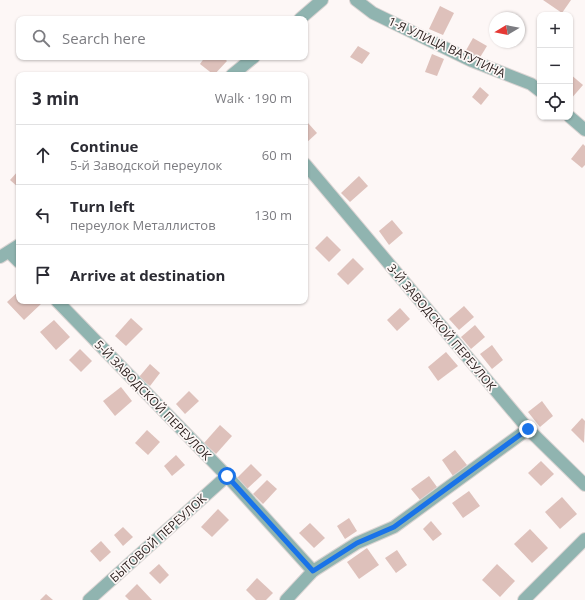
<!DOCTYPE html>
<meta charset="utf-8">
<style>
:root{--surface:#fff;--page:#f2f2f3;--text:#2b2b33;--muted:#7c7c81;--line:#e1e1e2}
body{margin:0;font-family:"Open Sans",sans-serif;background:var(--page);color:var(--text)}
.controls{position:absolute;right:12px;top:12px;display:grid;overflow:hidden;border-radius:8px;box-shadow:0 1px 3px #0004}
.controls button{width:36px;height:36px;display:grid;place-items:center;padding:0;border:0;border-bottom:1px solid var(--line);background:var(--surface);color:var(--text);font:20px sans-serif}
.compass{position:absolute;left:489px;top:12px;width:36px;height:36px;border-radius:50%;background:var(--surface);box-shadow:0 1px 3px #0004;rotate:260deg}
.stop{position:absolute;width:12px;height:12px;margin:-9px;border:3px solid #1a73e8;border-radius:50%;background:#fff}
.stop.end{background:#1a73e8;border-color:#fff;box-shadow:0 1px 4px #0008}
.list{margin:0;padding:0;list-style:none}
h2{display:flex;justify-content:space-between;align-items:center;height:52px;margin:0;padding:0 16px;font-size:17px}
h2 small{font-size:13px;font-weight:400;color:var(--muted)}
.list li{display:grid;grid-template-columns:26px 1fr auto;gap:12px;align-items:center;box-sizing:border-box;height:60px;padding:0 16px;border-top:1px solid var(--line)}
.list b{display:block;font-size:15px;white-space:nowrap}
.list p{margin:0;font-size:13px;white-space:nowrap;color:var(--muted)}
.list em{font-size:13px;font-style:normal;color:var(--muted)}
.icon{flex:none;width:22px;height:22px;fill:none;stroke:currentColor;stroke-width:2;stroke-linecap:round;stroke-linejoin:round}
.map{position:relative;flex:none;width:585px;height:600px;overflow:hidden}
.search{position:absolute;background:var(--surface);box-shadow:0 1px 3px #0004;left:16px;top:16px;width:292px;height:44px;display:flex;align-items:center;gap:10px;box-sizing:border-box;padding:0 14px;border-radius:8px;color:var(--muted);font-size:15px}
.panel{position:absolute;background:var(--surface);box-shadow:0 1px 3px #0004;left:16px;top:72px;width:292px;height:232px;border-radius:8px}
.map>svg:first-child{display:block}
</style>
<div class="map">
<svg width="585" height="600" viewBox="0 0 585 600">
<rect width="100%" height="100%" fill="#fdf7f6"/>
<g fill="#dec1bb">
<path d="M543,0H571L562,13Z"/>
<path d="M440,6L454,13L443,35L429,29Z"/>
<path d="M473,38L487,46L479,59L465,52Z"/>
<path d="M358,46L370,53L362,64L350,57Z"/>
<path d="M432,54L444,59L437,76L425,72Z"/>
<path d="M205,57H223L227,61L214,75L200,64Z"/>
<path d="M570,74L583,85L570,100Z"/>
<path d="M480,87L489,95L481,105L472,97Z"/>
<path d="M308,123L317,133L305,144V126Z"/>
<path d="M583,144L585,146V165L582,168L571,159Z"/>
<path d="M19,170V188L10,180Z"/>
<path d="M359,176L368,186L350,202L341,193Z"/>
<path d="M392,220L403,233L389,245L379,231Z"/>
<path d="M327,236L341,250L329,262L315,248Z"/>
<path d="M353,258L364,269L348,285L337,274Z"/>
<path d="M19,291V301H39L42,303L24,320L7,302Z"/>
<path d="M464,306L474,317L459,330L449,319Z"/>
<path d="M400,308L410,319L397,331L387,320Z"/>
<path d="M131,318L143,329L126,346L115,336Z"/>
<path d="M54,320L70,337L56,350L40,332Z"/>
<path d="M475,325L485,337L471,349L461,337Z"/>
<path d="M492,345L503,360L492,369L480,354Z"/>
<path d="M80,349L92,361L81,372L69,360Z"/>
<path d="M446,352L458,366L438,381L428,367Z"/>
<path d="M150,364L160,373L150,386L139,377Z"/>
<path d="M121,387L132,401L115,416L103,401Z"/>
<path d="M189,391L199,401L185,414L176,404Z"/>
<path d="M542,401L553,416L540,427L528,412Z"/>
<path d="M582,418L585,421L584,443L571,430Z"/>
<path d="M220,425L232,436L216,454L204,443Z"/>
<path d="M147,430L160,442L148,455L135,443Z"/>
<path d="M455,450L467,465L453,476L442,460Z"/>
<path d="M176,455L185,465L172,476L164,466Z"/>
<path d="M541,461L554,474L541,486L528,473Z"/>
<path d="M251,464L262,475L247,489L237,478Z"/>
<path d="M429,476L437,487L420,500L411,489Z"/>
<path d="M267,480L277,489L263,504L253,494Z"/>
<path d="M469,491L480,506L463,518L452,503Z"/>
<path d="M562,497L577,514L560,529L545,512Z"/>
<path d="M218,509L229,520L212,537L201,527Z"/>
<path d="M349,518L357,531L345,539L337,526Z"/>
<path d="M431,521L442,534L433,541L423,529Z"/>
<path d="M310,523L325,538L314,548L299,533Z"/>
<path d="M123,527L133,537L123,546L114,535Z"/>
<path d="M530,529L548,548L532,563L514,544Z"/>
<path d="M101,541L111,552L100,562L90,551Z"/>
<path d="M367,548L379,565L359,579L347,562Z"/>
<path d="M397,550L407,565L396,573L385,558Z"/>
<path d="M159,564L169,575L160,584L149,573Z"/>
<path d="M497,564L515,581L500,597L482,580Z"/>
<path d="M257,578L273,593L266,600H256L246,590Z"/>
<path d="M137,584L152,600H129L125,596Z"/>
<path d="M46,594L53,600H40Z"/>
</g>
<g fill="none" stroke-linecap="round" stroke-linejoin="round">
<defs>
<g id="street">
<path d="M356,0L373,13L472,61L531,84L540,91"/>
<path d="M300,19L322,0"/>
<path d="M232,75L254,57"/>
<path d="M570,117L585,130"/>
<path d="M305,164L528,429L585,485"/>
<path d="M9,252L19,262"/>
<path d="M0,257L19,245"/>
<path d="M57,301L227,476L313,571"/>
<path d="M89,600L227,476"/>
<path d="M286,600L313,571L357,543L394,527L528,429"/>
<path d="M524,600L585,539"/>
</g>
</defs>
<use href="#street" stroke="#dbd4d3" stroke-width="14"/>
<use href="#street" stroke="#90b4b0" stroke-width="12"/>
</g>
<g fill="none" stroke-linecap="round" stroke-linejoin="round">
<path stroke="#1a73e8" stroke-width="5" d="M227,476L313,571L357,543L394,527L528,429"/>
</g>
<g text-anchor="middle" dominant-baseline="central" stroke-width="3.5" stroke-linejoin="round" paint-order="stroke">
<g font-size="12" fill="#281d1b" stroke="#fdf7f6">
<text transform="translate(447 47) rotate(25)">1-Я УЛИЦА ВАТУТИНА</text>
<text transform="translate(442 327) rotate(50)">3-Й ЗАВОДСКОЙ ПЕРЕУЛОК</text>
<text transform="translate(153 400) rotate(46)">5-Й ЗАВОДСКОЙ ПЕРЕУЛОК</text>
<text transform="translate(158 538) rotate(-42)">БЫТОВОЙ ПЕРЕУЛОК</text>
</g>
</g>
</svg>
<div class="controls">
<button>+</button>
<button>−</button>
<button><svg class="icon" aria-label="locate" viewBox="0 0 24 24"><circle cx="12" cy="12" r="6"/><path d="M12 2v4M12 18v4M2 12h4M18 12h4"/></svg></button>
</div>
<svg class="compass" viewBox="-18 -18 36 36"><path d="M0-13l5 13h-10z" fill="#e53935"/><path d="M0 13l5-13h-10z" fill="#7c7c81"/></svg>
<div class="stop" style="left:227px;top:476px"></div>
<div class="stop end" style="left:528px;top:429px"></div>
<div class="search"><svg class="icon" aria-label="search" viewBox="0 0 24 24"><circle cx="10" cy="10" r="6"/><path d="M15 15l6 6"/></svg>Search here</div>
<section class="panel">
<h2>3 min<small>Walk · 190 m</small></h2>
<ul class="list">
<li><svg class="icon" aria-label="ahead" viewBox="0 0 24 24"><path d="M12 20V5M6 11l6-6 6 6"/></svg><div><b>Continue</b><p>5-й Заводской переулок</p></div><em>60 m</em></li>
<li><svg class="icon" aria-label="left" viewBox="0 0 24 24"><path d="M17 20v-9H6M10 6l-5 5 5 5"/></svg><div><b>Turn left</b><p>переулок Металлистов</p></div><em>130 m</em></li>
<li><svg class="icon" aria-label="arrive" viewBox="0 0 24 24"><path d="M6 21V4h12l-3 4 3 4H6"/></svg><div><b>Arrive at destination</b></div></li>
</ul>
</section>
</div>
